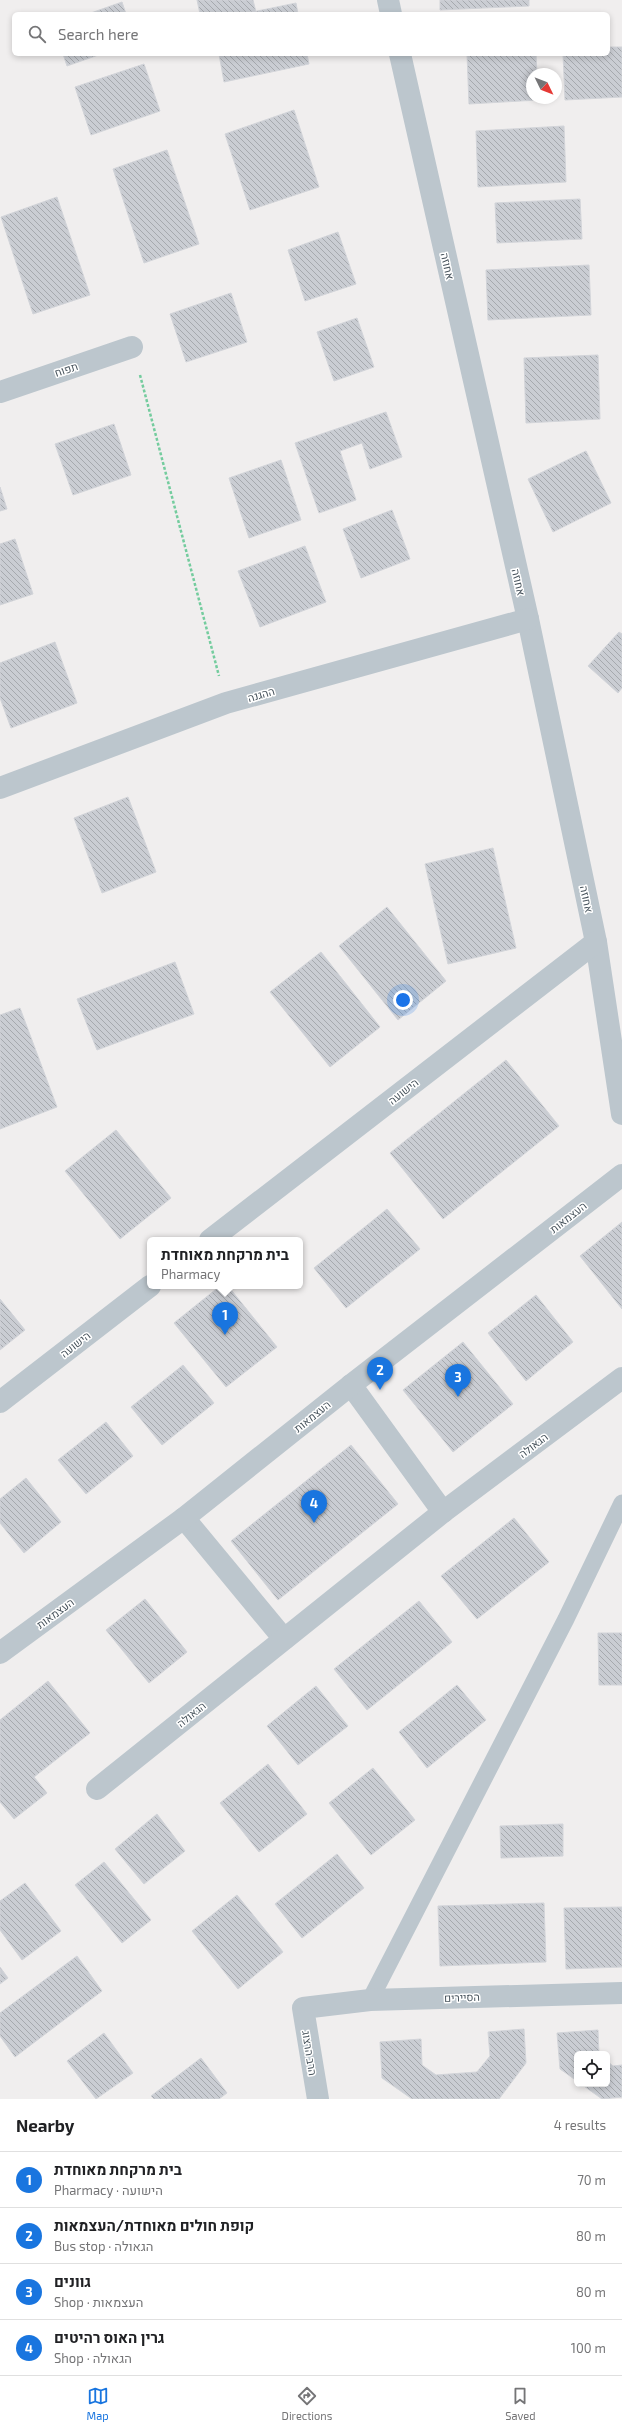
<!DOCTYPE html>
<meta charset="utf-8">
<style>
:root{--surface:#fff;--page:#f2f2f2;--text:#202124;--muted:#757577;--line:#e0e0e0;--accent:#1975df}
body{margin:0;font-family:"Exo 2",Heebo,sans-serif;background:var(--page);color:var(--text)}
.controls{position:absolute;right:12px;bottom:12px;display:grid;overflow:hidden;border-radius:6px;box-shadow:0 2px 6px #0003}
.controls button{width:36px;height:36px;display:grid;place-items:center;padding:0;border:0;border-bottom:1px solid var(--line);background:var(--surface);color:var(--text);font:20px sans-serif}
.compass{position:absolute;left:526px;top:68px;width:36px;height:36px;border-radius:50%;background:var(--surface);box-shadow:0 2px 6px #0003;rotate:133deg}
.you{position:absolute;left:403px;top:1000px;width:14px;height:14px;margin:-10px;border:3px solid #fff;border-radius:50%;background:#1a73e8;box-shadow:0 0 0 6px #1a73e833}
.badge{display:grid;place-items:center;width:26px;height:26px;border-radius:50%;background:var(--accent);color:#fff;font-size:13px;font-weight:700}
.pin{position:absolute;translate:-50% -33px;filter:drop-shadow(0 1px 2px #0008)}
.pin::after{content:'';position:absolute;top:21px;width:14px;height:12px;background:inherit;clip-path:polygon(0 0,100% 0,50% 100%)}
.popup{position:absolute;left:147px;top:1237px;width:156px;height:52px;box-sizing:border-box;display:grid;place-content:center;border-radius:6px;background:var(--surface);filter:drop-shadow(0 1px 3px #0005);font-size:13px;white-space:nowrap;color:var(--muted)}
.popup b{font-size:15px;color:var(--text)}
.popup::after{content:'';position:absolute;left:50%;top:100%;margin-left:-8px;border:8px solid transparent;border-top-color:var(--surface)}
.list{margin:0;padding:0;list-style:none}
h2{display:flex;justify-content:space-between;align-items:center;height:52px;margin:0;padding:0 16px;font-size:17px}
h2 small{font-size:13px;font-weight:400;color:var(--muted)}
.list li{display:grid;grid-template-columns:26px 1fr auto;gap:12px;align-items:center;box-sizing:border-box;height:56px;padding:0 16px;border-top:1px solid var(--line)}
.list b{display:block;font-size:15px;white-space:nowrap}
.list p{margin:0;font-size:13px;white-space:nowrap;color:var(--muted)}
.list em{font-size:13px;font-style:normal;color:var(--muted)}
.icon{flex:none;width:22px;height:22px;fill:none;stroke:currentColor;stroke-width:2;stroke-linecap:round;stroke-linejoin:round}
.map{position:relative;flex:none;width:622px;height:2099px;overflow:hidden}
.search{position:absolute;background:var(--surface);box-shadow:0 2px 6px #0003;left:12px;right:12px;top:12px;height:44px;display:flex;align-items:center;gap:10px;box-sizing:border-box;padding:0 14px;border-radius:6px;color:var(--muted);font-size:15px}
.sheet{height:276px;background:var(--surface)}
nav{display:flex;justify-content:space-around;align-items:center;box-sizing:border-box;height:56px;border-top:1px solid var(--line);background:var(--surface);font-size:11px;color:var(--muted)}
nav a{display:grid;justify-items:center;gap:2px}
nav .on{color:var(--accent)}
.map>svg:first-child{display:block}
</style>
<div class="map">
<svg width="622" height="2099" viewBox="0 0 622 2099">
<defs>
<pattern id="building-back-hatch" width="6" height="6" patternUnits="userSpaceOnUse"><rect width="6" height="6" fill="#cacdd3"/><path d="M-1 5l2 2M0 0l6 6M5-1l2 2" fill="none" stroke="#a6a9ae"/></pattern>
</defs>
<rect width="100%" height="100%" fill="#f0eeee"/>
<g fill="url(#building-back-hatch)" stroke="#d2d4d9">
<path d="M197,0H253L256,12L200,14Z"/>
<path d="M440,0H529V6L440,10Z"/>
<path d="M122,2L126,14H88Z"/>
<path d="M296,3L298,14H243Z"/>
<path d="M608,47H622V97L565,100L563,54H608Z"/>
<path d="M63,54H101L67,66Z"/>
<path d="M219,54H307L309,64L224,82Z"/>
<path d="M467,54H536L537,74H532V98H538V100L469,104Z"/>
<path d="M144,64L160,111L91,135L75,87Z"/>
<path d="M294,110L319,187L250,210L225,134Z"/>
<path d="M564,126L566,182L478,187L476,131Z"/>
<path d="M167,150L199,244L144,263L113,169Z"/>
<path d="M57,197L90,295L33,314L1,217Z"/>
<path d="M580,199L582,239L497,243L495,203Z"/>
<path d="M338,232L356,284L305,301L288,250Z"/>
<path d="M589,265L591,315L488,320L486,270Z"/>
<path d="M231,293L247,342L186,362L170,314Z"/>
<path d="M357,318L374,367L334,381L317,332Z"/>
<path d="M598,355L600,419L526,423L524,358Z"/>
<path d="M386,412L402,457L370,469L362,443L340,451L356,500L319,513L295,443Z"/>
<path d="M114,424L131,475L73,495L55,444Z"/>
<path d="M586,451L611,503L553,532L528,479Z"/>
<path d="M281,460L301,520L249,538L229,478Z"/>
<path d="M0,487L7,509L0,511Z"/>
<path d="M392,510L410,559L361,578L343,529Z"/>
<path d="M15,539L33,594L0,605V544Z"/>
<path d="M305,546L326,602L260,627L238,571Z"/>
<path d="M619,632L622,634V688L618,693L588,666Z"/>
<path d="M55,642L77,703L11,728L0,698V663Z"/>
<path d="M128,797L156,872L102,893L74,818Z"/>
<path d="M493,848L516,948L448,964L425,864Z"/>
<path d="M387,907L446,981L398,1020L339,946Z"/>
<path d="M321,952L380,1027L330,1067L270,992Z"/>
<path d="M175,962L194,1014L97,1050L77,999Z"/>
<path d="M20,1008L57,1107L0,1129V1015Z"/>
<path d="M506,1060L559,1126L443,1219L390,1153Z"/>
<path d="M116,1130L171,1198L120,1239L65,1171Z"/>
<path d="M387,1209L420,1249L346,1308L314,1268Z"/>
<path d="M622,1222V1309L580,1256Z"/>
<path d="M220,1286H228L277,1347L226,1387L174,1323Z"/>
<path d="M536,1295L573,1342L526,1381L488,1333Z"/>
<path d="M0,1299L25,1330L0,1350Z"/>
<path d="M463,1342L513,1404L453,1452L403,1390Z"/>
<path d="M183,1365L214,1403L162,1445L131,1407Z"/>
<path d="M106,1422L133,1456L86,1494L58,1460Z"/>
<path d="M351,1445L398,1504L278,1600L231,1541Z"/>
<path d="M26,1478L61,1522L24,1553L0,1523V1499Z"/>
<path d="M514,1518L549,1562L477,1619L441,1576Z"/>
<path d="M145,1599L187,1652L149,1683L106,1630Z"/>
<path d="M419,1601L452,1642L367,1710L334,1669Z"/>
<path d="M598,1633H622V1685H599Z"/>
<path d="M48,1681L90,1733L34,1777L47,1793L14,1819L0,1802V1720Z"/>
<path d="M457,1685L486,1720L427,1768L399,1732Z"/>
<path d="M316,1686L348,1726L298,1765L267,1726Z"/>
<path d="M268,1764L307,1814L259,1852L220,1803Z"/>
<path d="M373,1768L415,1820L371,1855L329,1803Z"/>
<path d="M157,1814L185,1851L144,1884L115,1849Z"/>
<path d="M563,1824V1856L501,1858L500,1826Z"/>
<path d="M337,1854L364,1888L302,1938L275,1904Z"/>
<path d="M104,1862L151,1920L122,1943L75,1885Z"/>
<path d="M25,1883L61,1931L22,1960L0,1930V1901Z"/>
<path d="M237,1895L283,1952L238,1989L192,1931Z"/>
<path d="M544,1903L546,1962L440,1966L438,1906Z"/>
<path d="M622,1907V1967L566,1969L564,1908Z"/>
<path d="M77,1956L102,1991L15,2057L0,2036V2013Z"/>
<path d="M0,1967L8,1978L0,1984Z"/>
<path d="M524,2029L526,2063L499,2099H412L382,2078L380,2042L421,2039L422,2065L436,2075L477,2072L490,2056L488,2032Z"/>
<path d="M598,2030L599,2054H577V2081L560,2069L557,2033Z"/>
<path d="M104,2033L133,2073L96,2099L67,2061Z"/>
<path d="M201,2058L227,2093L219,2099H154L151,2096Z"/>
<path d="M607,2061L613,2066L622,2065V2097L602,2099L581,2084H607Z"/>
</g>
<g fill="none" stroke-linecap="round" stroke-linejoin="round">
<path stroke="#74cc9e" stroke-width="2.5" stroke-dasharray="3 2" stroke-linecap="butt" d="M140,375L219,676"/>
<path stroke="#bcc6cd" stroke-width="17" d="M370,2000L566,1619L622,1503"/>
<g stroke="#bcc6cd" stroke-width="22">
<path d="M388,0L391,14"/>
<path d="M400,54L528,619L596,942L622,1114"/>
<path d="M0,392L132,347"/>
<path d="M0,788L226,703L528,619"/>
<path d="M210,1240L596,942"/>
<path d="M351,1385L443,1512"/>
<path d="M0,1402L150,1286"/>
<path d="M184,1518L284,1639"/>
<path d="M97,1789L443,1512L622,1378"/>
<path d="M318,2099L303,2008L370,2000L622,1993"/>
</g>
<path stroke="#bcc6cd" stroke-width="22" d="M0,1653L184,1518L351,1385L622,1175"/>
</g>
<g text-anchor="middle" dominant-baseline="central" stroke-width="3" stroke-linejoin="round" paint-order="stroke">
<g font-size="11" fill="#46525b" stroke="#fff">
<text transform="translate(448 266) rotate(77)">אחוזה</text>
<text transform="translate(66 369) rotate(-19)">תפוח</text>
<text transform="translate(519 582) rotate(77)">אחוזה</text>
<text transform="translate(261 694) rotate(-16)">ההגנה</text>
<text transform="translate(587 899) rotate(78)">אחוזה</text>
<text transform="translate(403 1091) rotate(-38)">הישועה</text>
<text transform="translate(568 1217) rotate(-38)">העצמאות</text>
<text transform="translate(75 1344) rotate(-38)">הישועה</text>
<text transform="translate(312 1416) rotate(-39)">העצמאות</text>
<text transform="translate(533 1445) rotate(-37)">הגאולה</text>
<text transform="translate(55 1613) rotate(-36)">העצמאות</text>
<text transform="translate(191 1714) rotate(-39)">הגאולה</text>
<text transform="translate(462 1997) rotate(-2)">הסיירים</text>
<text transform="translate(310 2053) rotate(81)">הרב הרצוג</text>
</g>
</g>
</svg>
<div class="controls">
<button><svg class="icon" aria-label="locate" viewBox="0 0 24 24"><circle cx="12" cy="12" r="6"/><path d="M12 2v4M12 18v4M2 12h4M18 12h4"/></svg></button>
</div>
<svg class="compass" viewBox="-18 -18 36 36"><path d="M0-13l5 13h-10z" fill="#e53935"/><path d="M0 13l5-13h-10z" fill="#757577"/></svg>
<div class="you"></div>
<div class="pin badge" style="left:225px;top:1335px">1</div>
<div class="popup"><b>בית מרקחת מאוחדת</b>Pharmacy</div>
<div class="pin badge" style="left:380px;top:1390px">2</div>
<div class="pin badge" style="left:458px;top:1397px">3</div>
<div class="pin badge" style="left:314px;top:1523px">4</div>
<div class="search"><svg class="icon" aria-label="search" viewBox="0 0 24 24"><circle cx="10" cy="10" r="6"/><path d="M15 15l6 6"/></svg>Search here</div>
</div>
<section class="sheet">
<h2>Nearby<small>4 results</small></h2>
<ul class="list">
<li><span class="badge">1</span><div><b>בית מרקחת מאוחדת</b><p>Pharmacy · הישועה</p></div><em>70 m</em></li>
<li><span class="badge">2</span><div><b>קופת חולים מאוחדת/העצמאות</b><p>Bus stop · הגאולה</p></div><em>80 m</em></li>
<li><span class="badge">3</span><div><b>גוונים</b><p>Shop · העצמאות</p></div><em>80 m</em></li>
<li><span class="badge">4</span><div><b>גרין האוס רהיטים</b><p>Shop · הגאולה</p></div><em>100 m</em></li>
</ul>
</section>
<nav>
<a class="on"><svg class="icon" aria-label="map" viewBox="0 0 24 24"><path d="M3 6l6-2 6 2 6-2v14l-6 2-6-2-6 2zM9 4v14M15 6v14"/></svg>Map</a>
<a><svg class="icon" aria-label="directions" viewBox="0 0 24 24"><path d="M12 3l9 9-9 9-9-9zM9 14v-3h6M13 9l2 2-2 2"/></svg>Directions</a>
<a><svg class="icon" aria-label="saved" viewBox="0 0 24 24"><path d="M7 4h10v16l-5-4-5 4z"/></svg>Saved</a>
</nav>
